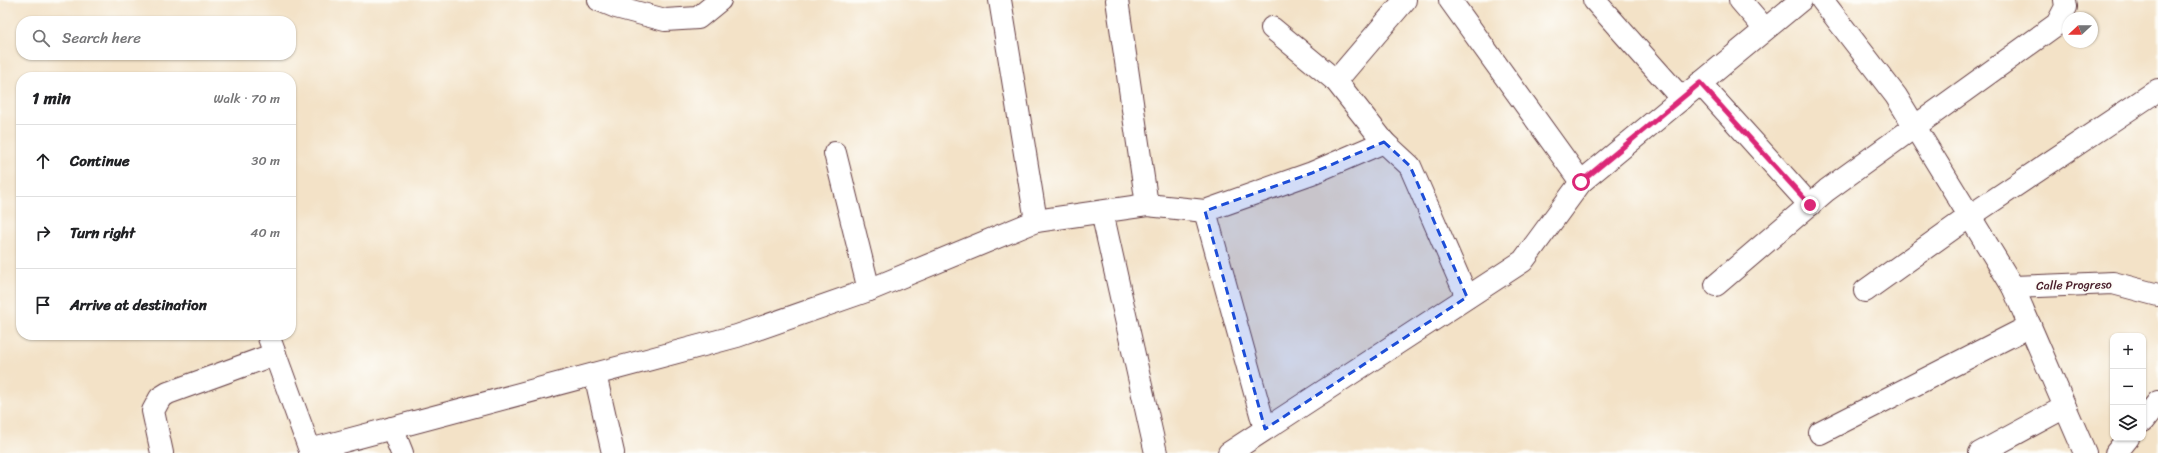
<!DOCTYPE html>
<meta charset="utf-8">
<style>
:root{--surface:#fff;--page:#f2f2f2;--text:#202124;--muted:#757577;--line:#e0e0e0}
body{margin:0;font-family:Sriracha,sans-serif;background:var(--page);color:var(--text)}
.controls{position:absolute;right:12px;bottom:12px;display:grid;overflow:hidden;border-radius:8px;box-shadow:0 1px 3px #0004}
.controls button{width:36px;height:36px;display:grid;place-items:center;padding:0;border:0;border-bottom:1px solid var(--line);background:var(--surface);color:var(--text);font:20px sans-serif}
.compass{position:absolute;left:2062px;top:12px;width:36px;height:36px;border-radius:50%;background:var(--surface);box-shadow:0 1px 3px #0004;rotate:248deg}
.stop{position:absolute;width:12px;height:12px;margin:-9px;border:3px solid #db2777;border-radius:50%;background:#fff}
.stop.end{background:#db2777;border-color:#fff;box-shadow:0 1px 4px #0008}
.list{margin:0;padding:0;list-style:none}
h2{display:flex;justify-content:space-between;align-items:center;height:52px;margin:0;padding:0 16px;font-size:17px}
h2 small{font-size:13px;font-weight:400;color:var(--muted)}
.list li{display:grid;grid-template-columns:26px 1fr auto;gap:12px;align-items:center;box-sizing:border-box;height:72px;padding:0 16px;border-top:1px solid var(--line)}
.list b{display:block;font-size:15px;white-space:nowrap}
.list em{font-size:13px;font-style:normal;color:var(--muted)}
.icon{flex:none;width:22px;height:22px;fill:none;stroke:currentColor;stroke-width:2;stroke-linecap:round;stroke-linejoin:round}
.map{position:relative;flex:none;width:2158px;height:453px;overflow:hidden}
.search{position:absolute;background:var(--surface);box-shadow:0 1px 3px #0004;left:16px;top:16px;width:280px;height:44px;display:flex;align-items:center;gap:10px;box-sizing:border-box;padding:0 14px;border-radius:16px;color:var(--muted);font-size:15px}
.panel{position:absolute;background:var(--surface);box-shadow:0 1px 3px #0004;left:16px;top:72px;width:280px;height:268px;border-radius:16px}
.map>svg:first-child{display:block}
</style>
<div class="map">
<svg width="2158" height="453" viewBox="0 0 2158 453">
<rect width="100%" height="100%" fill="#fdfcf7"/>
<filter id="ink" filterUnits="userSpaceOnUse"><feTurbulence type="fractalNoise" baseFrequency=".025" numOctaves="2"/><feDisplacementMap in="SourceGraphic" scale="8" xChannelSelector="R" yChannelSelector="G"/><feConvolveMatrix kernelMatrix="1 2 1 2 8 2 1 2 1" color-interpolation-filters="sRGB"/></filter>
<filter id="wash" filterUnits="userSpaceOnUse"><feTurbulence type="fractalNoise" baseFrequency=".012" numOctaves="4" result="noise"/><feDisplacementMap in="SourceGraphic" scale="16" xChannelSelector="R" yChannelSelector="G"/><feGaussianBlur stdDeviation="0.9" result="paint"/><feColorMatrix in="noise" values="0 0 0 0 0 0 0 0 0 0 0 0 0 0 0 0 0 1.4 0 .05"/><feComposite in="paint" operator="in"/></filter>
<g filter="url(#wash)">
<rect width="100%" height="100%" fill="#f3e2c7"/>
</g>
<g filter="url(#ink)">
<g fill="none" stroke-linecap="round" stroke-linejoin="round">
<defs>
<g id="minor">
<path d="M599,0L616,7L665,20L698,18L720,0"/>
<path d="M1000,0L1036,221"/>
<path d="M1117,0L1147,205"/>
<path d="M1450,0L1581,182"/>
<path d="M1594,0L1682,99"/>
<path d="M1740,0L1765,29"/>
<path d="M1822,0L1896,96L2013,287L2085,453"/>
<path d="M1272,28L1336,81L1384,142L1410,166L1467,297"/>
<path d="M1336,81L1405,0"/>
<path d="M1700,83L1810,205"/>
<path d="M835,153L869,290"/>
<path d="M1205,211L1265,429"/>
<path d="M1102,212L1156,453"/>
<path d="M1716,285L1827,190L2057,24L2066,7L2065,0"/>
<path d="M2013,287L2113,283L2158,295"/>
<path d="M1865,291L1970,216L2158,90"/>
<path d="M268,335L311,453"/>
<path d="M595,374L613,453"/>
<path d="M2143,421L2158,402"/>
<path d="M392,428L402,453"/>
<path d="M1820,433L2030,326"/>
<path d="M310,450L737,336L869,290L1036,221L1147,205L1205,211L1312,173L1384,142"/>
<path d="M162,453L153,411L160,398L168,393L275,354"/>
<path d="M1229,453L1523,261L1581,182L1801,0"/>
<path d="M1980,453L2065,407"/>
<path d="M2116,453L2128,438"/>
</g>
</defs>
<use href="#minor" stroke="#633c42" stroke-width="24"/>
<use href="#minor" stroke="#fff" stroke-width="22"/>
</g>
</g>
<g fill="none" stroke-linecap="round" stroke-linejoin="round" filter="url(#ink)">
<path stroke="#db2777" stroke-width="5" d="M1581,182L1700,83L1810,205"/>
</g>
<path fill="#1d4ed8" fill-opacity="0.2" stroke="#1d4ed8" stroke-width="3" stroke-dasharray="8 5" stroke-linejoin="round" d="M1384,142L1410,166L1467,297L1265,429L1205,211L1312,173Z"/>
<g text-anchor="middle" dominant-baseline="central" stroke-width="4" stroke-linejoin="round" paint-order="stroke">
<g font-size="12" fill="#4a1f2b" stroke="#fdfcf7">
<text transform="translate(2074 285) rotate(-1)">Calle Progreso</text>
</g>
</g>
</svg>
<div class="controls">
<button>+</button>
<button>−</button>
<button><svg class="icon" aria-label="layers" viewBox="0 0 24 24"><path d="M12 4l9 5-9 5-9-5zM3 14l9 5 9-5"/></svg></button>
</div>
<svg class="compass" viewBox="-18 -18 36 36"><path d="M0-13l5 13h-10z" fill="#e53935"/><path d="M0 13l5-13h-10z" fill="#757577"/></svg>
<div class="stop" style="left:1581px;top:182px"></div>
<div class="stop end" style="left:1810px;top:205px"></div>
<div class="search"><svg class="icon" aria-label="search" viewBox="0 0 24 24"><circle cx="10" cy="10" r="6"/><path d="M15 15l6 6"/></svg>Search here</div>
<section class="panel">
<h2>1 min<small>Walk · 70 m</small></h2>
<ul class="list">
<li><svg class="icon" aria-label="ahead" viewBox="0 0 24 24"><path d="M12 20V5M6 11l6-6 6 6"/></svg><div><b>Continue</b></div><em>30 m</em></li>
<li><svg class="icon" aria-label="right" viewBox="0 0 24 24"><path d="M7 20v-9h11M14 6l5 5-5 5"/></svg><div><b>Turn right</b></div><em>40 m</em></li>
<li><svg class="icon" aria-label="arrive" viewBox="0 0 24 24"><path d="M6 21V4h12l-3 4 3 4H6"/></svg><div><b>Arrive at destination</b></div></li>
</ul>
</section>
</div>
